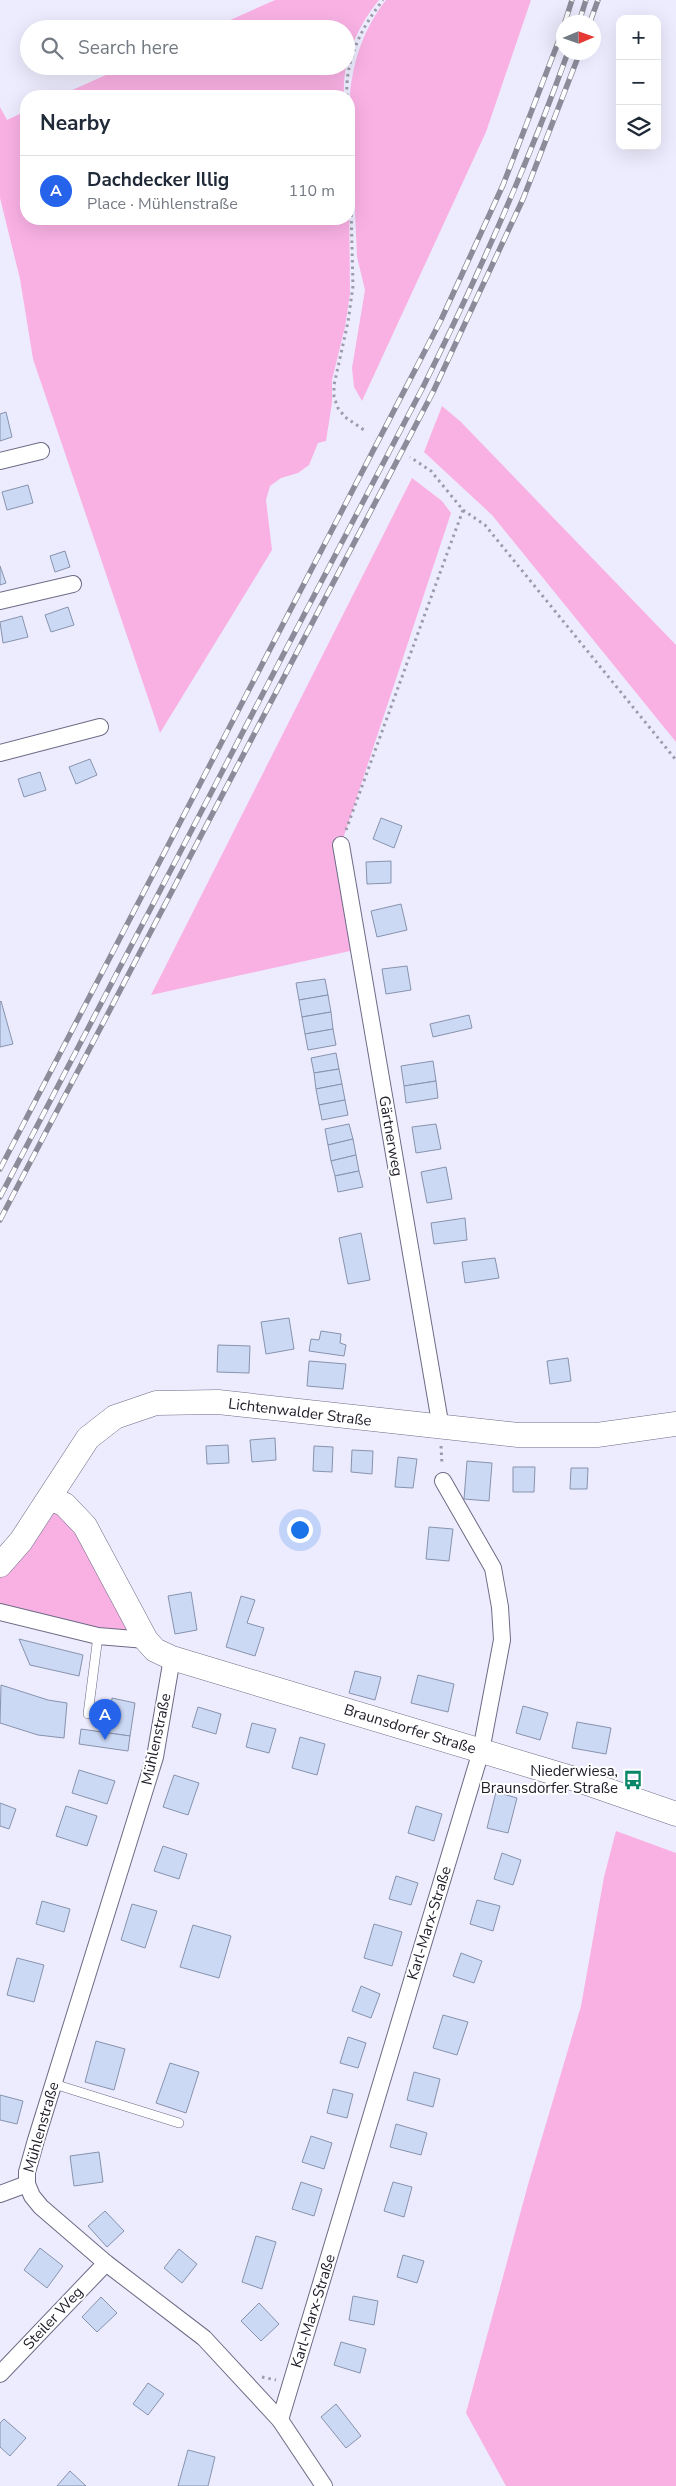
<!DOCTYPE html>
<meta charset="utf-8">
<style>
:root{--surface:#fff;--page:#f2f2f3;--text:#1f2937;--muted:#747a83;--line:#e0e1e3;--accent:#2563eb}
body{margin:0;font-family:"Nunito Sans",sans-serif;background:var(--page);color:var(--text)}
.controls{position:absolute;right:15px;top:15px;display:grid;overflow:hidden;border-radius:10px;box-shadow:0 5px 20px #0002}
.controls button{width:45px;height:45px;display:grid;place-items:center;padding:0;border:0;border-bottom:1px solid var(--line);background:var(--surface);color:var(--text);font:25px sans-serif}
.compass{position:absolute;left:556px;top:15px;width:45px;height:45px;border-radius:50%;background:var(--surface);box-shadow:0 5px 20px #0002;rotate:88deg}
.you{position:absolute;left:299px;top:1529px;width:18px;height:18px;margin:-12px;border:4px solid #fff;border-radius:50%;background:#1a73e8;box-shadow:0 0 0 8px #1a73e833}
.badge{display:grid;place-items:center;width:32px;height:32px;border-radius:50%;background:var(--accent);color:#fff;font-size:16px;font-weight:700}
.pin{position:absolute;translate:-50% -41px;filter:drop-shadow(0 1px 2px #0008)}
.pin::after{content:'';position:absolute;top:26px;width:18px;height:15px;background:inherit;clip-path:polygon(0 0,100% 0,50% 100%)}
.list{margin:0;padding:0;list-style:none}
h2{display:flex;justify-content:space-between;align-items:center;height:65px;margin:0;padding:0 20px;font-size:21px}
h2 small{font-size:16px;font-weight:400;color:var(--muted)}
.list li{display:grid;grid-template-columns:32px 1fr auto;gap:15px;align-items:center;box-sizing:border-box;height:70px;padding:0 20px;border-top:1px solid var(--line)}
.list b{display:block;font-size:19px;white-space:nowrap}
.list p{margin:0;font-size:16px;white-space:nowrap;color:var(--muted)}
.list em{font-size:16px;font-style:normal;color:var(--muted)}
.icon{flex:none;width:28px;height:28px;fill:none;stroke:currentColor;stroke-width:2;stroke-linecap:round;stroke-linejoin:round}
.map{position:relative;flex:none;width:676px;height:2486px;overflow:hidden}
.search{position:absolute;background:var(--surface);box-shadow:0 5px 20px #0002;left:20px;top:20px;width:335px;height:55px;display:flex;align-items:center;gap:12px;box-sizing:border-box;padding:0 18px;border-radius:28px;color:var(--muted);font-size:19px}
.panel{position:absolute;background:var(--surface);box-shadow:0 5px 20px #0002;left:20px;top:90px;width:335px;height:135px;border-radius:20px}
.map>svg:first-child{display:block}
</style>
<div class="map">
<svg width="676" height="2486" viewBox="0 0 676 2486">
<rect width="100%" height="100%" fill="#edecfe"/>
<g fill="#f9b1e4">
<path d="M275,0H379C357,27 342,61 344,96H59L126,66H346V29H210Z"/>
<path d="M386,0H531L486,132L362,401L354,387L352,368L365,290L357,257L350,93C354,58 364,28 386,0Z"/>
<path d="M0,107L7,120L26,111V219H349V188L350,294L345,327L332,380V403L326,441L318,443L309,465L298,473L281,478L270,486L266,500L272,550L160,733L33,359L20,279L0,198Z"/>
<path d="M442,406L461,422L676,645V742L492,515L424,452Z"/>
<path d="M412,478L442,501L451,513L341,845L359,949L151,995Z"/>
<path d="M51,1498L65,1505L146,1640L0,1612V1565Z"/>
<path d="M616,1831L676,1853V2486H506L466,2413L529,2181L581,2006L604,1877Z"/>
</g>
<g fill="#ccd9f5" stroke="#8793ad">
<path d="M6,412L12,437L0,441V414Z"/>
<path d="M28,485L33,503L7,510L2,492Z"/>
<path d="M65,551L70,567L55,572L50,556Z"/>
<path d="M0,566L6,583L0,585Z"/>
<path d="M68,607L74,625L51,632L45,615Z"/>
<path d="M22,616L28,637L3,643L0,622Z"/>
<path d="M90,759L97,775L76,784L69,767Z"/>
<path d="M40,772L46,790L24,797L18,779Z"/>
<path d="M381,818L402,826L394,848L373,839Z"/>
<path d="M391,861V883L367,884L366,862Z"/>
<path d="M401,904L407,930L377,937L371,911Z"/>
<path d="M407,966L411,990L386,994L382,969Z"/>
<path d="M325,979L328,995L299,1000L296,983Z"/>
<path d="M328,995L331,1012L302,1017L299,1000Z"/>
<path d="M1,1001L13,1044L0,1047V1002Z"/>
<path d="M331,1012L333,1029L305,1034L302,1017Z"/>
<path d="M469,1015L472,1028L433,1037L430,1024Z"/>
<path d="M333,1029L336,1045L308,1050L305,1034Z"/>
<path d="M336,1053L339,1069L314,1073L311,1058Z"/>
<path d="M433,1061L436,1081L404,1086L401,1066Z"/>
<path d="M339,1069L342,1084L316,1089L314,1073Z"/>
<path d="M436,1081L438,1098L406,1103L404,1086Z"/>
<path d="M342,1084L345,1100L319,1105L316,1089Z"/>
<path d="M345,1100L348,1115L322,1120L319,1105Z"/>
<path d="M349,1124L353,1139L328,1145L325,1129Z"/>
<path d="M436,1124L441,1149L416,1153L412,1127Z"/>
<path d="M353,1139L356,1155L331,1161L328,1145Z"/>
<path d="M356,1155L359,1171L335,1176L331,1161Z"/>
<path d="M446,1167L452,1199L427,1203L421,1172Z"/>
<path d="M359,1171L363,1187L338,1192L335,1176Z"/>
<path d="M465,1218L467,1240L434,1244L431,1223Z"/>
<path d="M361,1233L370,1280L348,1284L339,1238Z"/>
<path d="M495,1258L499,1278L465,1283L462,1262Z"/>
<path d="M289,1318L294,1349L266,1354L261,1322Z"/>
<path d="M321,1331L341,1334L340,1343L346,1345L344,1356L309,1351L311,1339L319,1340Z"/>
<path d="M218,1345L250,1346L249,1373L217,1372Z"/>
<path d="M568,1358L571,1381L550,1384L547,1361Z"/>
<path d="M309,1361L346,1364L343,1389L307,1386Z"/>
<path d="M275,1438L276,1460L252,1462L250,1440Z"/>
<path d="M228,1445L229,1463L207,1464L206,1446Z"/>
<path d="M314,1446L333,1447L332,1472L313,1471Z"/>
<path d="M352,1450L373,1451L372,1474L351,1472Z"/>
<path d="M398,1457L417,1459L413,1488L395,1487Z"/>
<path d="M467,1461L492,1463L489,1501L464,1499Z"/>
<path d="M513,1467H535L534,1492H513Z"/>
<path d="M571,1468H588L587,1489H570Z"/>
<path d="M429,1527L453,1529L449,1561L426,1559Z"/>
<path d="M191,1592L197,1630L175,1634L168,1596Z"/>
<path d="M241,1596L255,1600L247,1623L264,1628L255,1656L226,1647Z"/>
<path d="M19,1639L83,1655L79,1676L30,1665Z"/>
<path d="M355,1671L381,1677L375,1700L349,1693Z"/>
<path d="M418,1675L454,1684L448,1712L411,1703Z"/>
<path d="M1,1685L48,1700L67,1703L64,1738L38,1735L0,1723Z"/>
<path d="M112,1698L135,1703L130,1736L108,1733Z"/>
<path d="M523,1706L548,1713L540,1740L516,1733Z"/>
<path d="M198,1707L221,1714L216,1734L192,1727Z"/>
<path d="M577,1722L611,1728L606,1754L572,1748Z"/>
<path d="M252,1723L276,1729L269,1753L246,1747Z"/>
<path d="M81,1729L130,1736L128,1751L79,1744Z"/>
<path d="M300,1737L325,1744L317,1775L292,1768Z"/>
<path d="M79,1770L115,1781L107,1804L72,1793Z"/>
<path d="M174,1775L199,1783L188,1815L163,1807Z"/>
<path d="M496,1792L517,1798L508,1833L487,1828Z"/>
<path d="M0,1803L16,1809L9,1829L0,1826Z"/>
<path d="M66,1806L97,1816L87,1846L56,1836Z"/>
<path d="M416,1806L442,1814L434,1841L408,1833Z"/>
<path d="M163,1846L187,1854L179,1879L154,1871Z"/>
<path d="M502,1853L521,1860L513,1885L494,1879Z"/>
<path d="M396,1876L418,1883L411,1905L389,1899Z"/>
<path d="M477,1900L500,1906L493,1931L470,1924Z"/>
<path d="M42,1901L70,1909L64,1932L36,1924Z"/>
<path d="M132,1904L157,1911L145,1948L121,1940Z"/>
<path d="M374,1924L402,1932L392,1966L364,1958Z"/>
<path d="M193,1925L231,1936L219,1978L180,1967Z"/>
<path d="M461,1953L482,1961L474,1983L453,1976Z"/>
<path d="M17,1958L44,1965L34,2002L7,1995Z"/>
<path d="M361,1986L380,1994L371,2018L352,2011Z"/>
<path d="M443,2015L468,2022L457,2055L433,2048Z"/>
<path d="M348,2037L366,2043L358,2068L340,2063Z"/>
<path d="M96,2041L125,2049L114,2090L85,2082Z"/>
<path d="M170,2063L199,2072L186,2113L156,2103Z"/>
<path d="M414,2072L440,2079L433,2107L407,2100Z"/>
<path d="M333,2089L353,2094L347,2118L327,2113Z"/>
<path d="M0,2095L23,2101L17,2124L0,2120Z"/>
<path d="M396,2124L427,2133L421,2155L390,2147Z"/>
<path d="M311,2136L332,2143L324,2169L302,2162Z"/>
<path d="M99,2152L103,2182L74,2186L70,2156Z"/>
<path d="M301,2182L322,2189L314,2216L292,2209Z"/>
<path d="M393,2182L412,2187L404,2217L384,2211Z"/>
<path d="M105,2211L124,2231L107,2247L88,2226Z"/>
<path d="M256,2236L276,2242L262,2289L242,2282Z"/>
<path d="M40,2248L63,2266L47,2288L24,2270Z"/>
<path d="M179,2249L197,2264L182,2283L164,2268Z"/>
<path d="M403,2255L424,2261L417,2283L397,2277Z"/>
<path d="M353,2296L378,2301L374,2325L349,2320Z"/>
<path d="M101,2297L117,2313L97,2332L82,2317Z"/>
<path d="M259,2303L279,2324L261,2341L241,2321Z"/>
<path d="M341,2342L366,2349L360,2373L334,2365Z"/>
<path d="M148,2383L164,2394L148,2415L133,2404Z"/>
<path d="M336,2404L361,2436L346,2448L321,2417Z"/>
<path d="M4,2419L26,2438L10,2456L0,2447V2423Z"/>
<path d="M188,2450L215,2457L208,2486H178Z"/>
<path d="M70,2471L86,2486H57Z"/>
</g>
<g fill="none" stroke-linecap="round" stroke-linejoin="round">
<defs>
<g id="lane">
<path d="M88,1714L98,1636"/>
<path d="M54,2084L179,2123"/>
</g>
<g id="street">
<path d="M0,461L41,451"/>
<path d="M0,601L73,584"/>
<path d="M0,753L100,727"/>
<path d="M341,845L441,1428"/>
<path d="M0,1612L98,1636L146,1640"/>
<path d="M172,1658L155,1757L36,2140L27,2172V2184L32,2196L41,2207L106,2263L204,2338L280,2420L324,2486"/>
<path d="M0,2194L27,2184"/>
<path d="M0,2374L106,2263"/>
<path d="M280,2420L481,1751L502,1640L500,1607L493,1568L443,1481"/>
</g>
<g id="secondary">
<path d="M51,1498L65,1505L85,1526L146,1640L155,1650L172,1658L578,1780L676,1814"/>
<path d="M0,1565L21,1541L88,1438L115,1417L156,1403L218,1402L518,1435H597L676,1424"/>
</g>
</defs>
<use href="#lane" stroke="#6d6b85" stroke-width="10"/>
<use href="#street" stroke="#6d6b85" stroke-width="18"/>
<use href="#secondary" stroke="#6d6b85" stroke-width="25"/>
<g stroke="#9c9bab" stroke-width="3" stroke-dasharray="2.5 4" stroke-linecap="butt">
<path d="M347,96C345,60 361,28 383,0"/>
<path d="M349,130L353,286L348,322L334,385V397L338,408L345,417L364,430"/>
<path d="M463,510L485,525L676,760"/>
<path d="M346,830L463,510L431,471L410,457"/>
<path d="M441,1446L442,1465"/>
<path d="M262,2377L276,2380"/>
</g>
<use href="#lane" stroke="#fff" stroke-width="9"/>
<use href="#street" stroke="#fff" stroke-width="16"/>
<use href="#secondary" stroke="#fff" stroke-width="24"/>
<defs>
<g id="rail">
<path d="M565,22L572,0"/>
<path d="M579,22L586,0"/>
<path d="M590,22L598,0"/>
<path d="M0,1169L441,320L503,185L564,27"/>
<path d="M0,1197L423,387C477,278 527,167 568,52"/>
<path d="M0,1220L433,392L523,199L580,52"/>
</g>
</defs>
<use href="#rail" stroke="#8c8b99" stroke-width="5.5"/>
<use href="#rail" stroke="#fff" stroke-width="4" stroke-dasharray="11" stroke-linecap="butt"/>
</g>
<defs>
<symbol id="bus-bare" viewBox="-9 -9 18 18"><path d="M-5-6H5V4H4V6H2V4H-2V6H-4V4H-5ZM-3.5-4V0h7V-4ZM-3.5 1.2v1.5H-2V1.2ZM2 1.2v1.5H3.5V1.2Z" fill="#098567" stroke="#fff" stroke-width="2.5" paint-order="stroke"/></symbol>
</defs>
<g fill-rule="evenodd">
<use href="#bus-bare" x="619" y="1766" width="28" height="28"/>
</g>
<g text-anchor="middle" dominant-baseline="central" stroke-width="4" stroke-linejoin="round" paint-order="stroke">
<g font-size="15" fill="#21202b" stroke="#fff">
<text transform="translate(391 1136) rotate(80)">Gärtnerweg</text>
<text transform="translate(300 1412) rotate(7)">Lichtenwalder Straße</text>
<text transform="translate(410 1729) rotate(17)">Braunsdorfer Straße</text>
<text transform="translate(156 1739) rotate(-78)">Mühlenstraße</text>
<text transform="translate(429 1923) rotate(-73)">Karl-Marx-Straße</text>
<text transform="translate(41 2127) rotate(-74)">Mühlenstraße</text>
<text transform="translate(313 2311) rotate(-73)">Karl-Marx-Straße</text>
<text transform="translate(53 2318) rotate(-47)">Steiler Weg</text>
</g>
<g font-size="15" fill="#21202b" stroke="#fff" text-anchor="end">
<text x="618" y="1771">Niederwiesa,<tspan x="618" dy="17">Braunsdorfer Straße</tspan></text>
</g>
</g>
</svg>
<div class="controls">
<button>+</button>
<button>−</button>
<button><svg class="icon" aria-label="layers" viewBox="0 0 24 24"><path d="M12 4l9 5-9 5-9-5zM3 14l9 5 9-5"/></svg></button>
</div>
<svg class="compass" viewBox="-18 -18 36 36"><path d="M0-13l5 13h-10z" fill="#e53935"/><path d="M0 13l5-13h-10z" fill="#747a83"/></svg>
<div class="you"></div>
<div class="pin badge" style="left:105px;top:1740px">A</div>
<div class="search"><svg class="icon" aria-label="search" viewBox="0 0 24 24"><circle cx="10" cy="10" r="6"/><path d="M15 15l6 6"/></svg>Search here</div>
<section class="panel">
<h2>Nearby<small></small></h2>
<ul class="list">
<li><span class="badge">A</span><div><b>Dachdecker Illig</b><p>Place · Mühlenstraße</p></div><em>110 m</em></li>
</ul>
</section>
</div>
